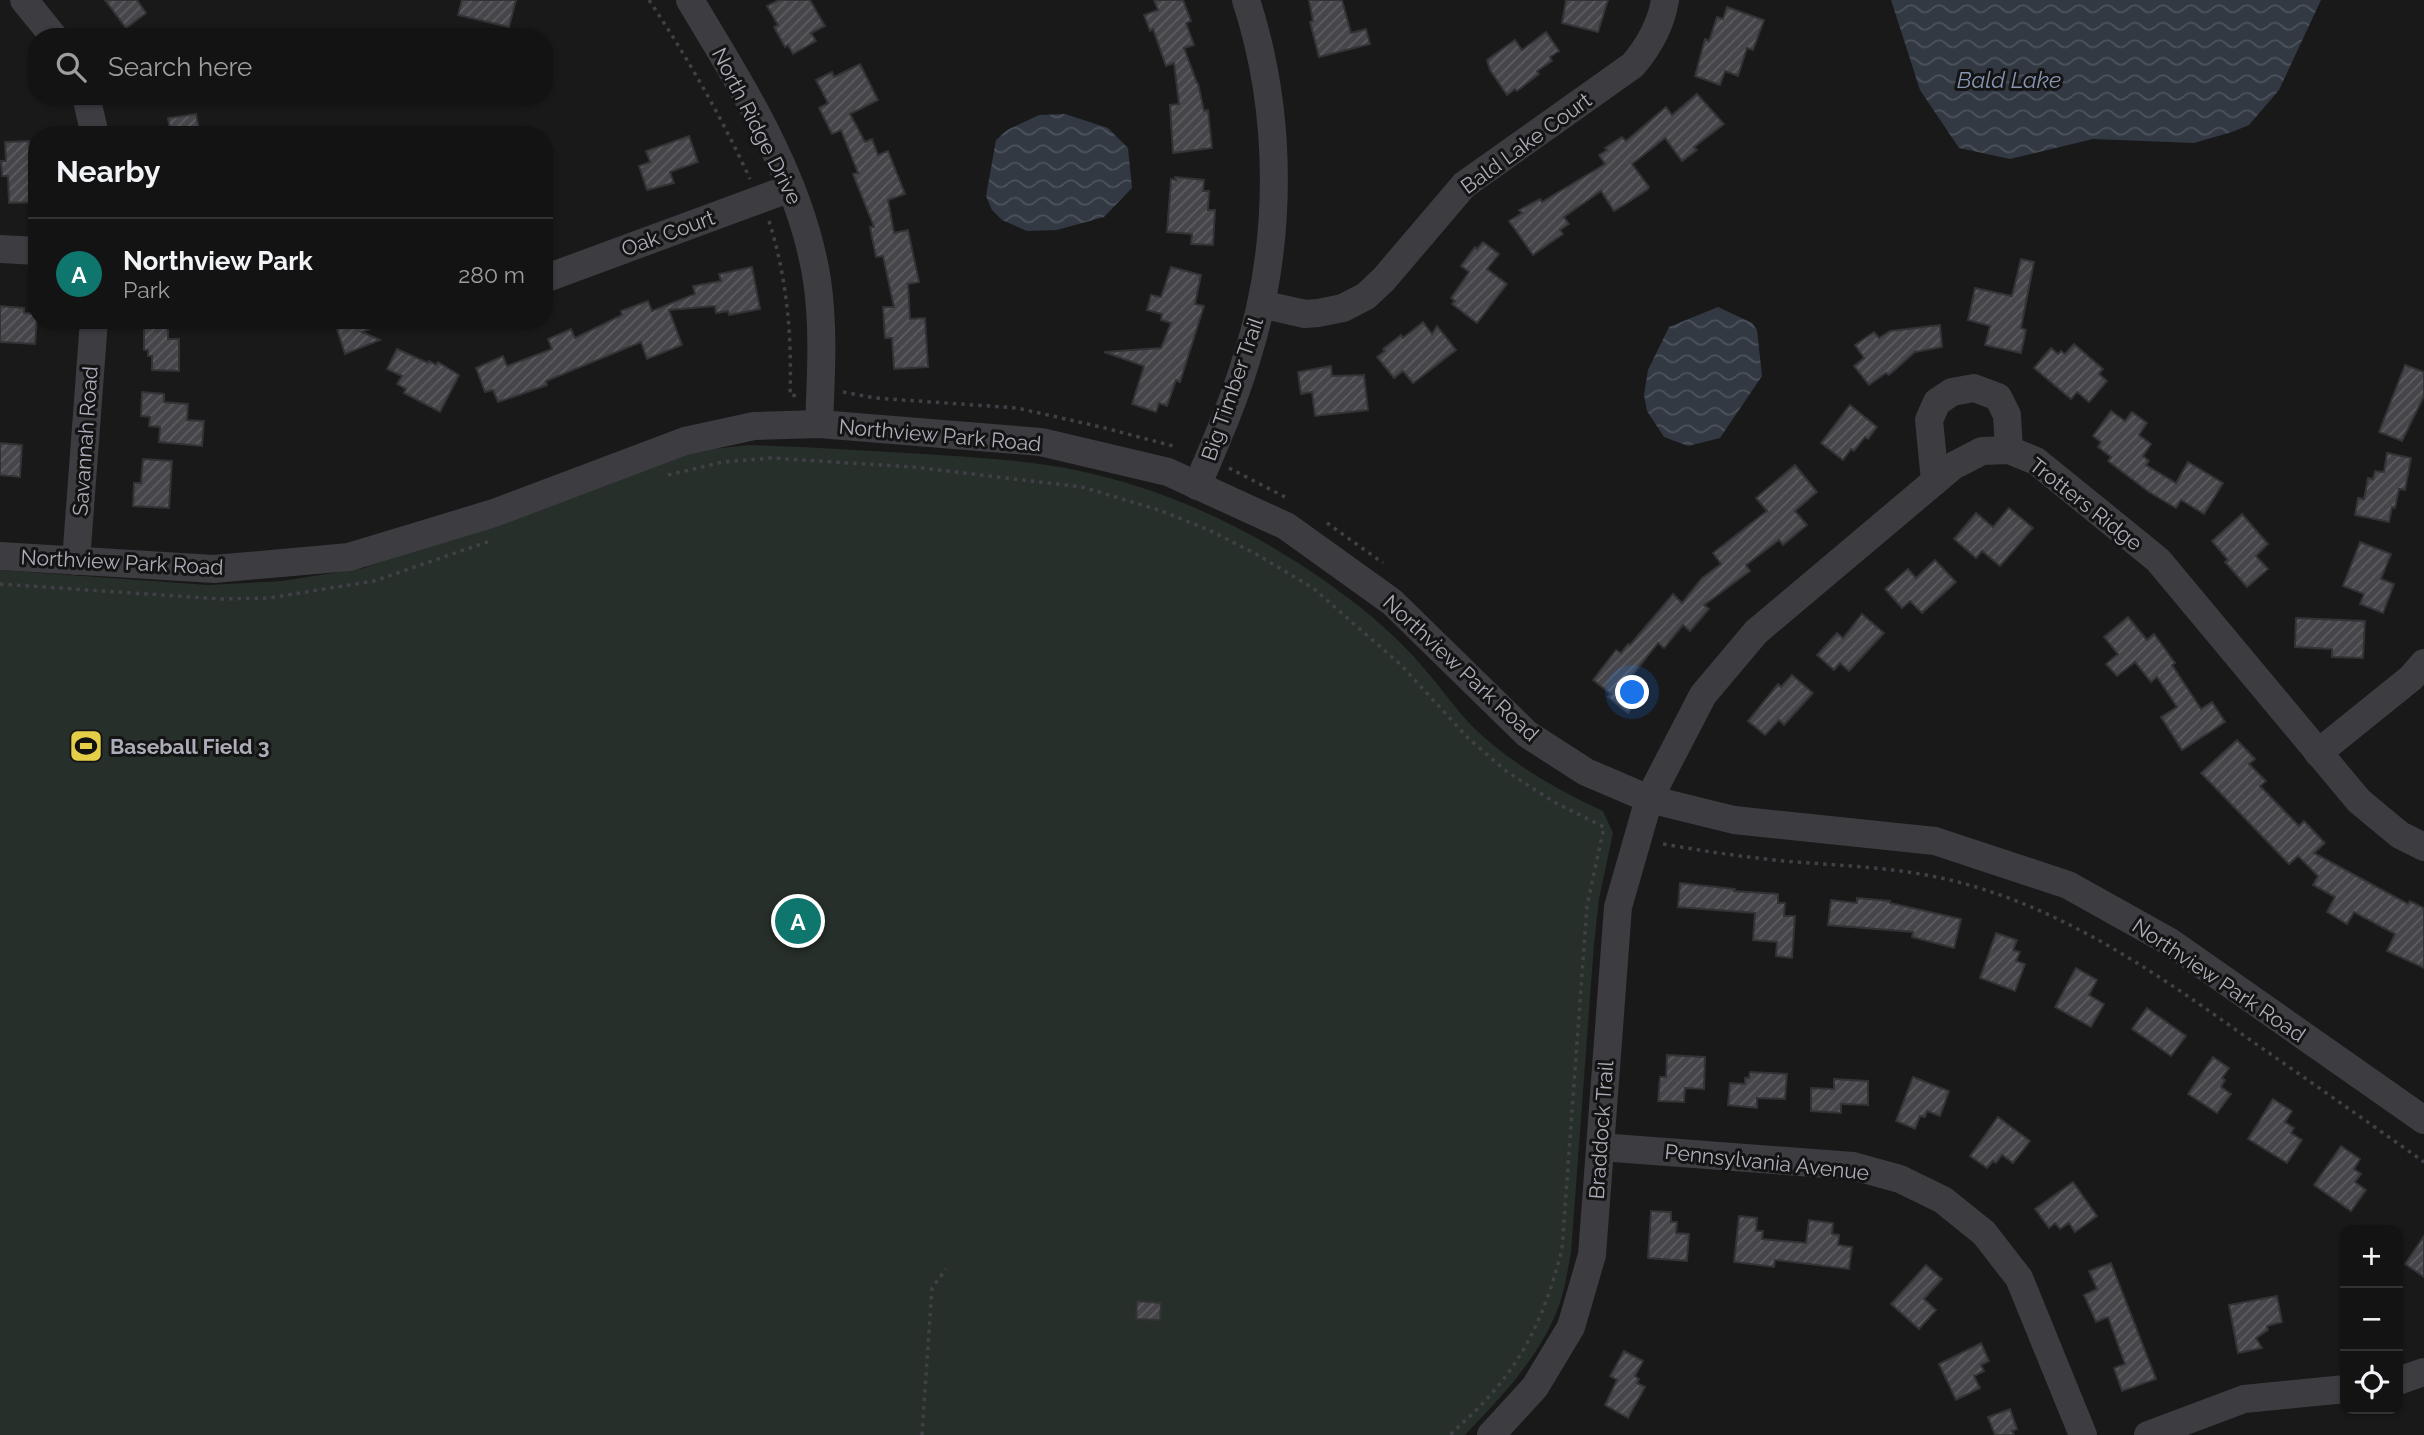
<!DOCTYPE html>
<meta charset="utf-8">
<style>
:root{--surface:#131314;--page:#202022;--text:#f1f3f6;--muted:#9d9ea0;--line:#323234;--accent:#0f766e}
body{margin:0;font-family:Raleway,sans-serif;background:var(--page);color:var(--text)}
.controls{position:absolute;right:21px;bottom:21px;display:grid;overflow:hidden;border-radius:14px;box-shadow:0 2px 5px #0004}
.controls button{width:63px;height:63px;display:grid;place-items:center;padding:0;border:0;border-bottom:2px solid var(--line);background:var(--surface);color:var(--text);font:35px sans-serif}
.you{position:absolute;left:1633px;top:693px;width:24px;height:24px;margin:-18px;border:5px solid #fff;border-radius:50%;background:#1a73e8;box-shadow:0 0 0 10px #1a73e833}
.badge{display:grid;place-items:center;width:46px;height:46px;border-radius:50%;background:var(--accent);color:#fff;font-size:23px;font-weight:700}
.pin{position:absolute;translate:-50% -50%;border:4px solid #fff;box-shadow:0 2px 7px #0006}
.list{margin:0;padding:0;list-style:none}
h2{display:flex;justify-content:space-between;align-items:center;height:91px;margin:0;padding:0 28px;font-size:30px}
h2 small{font-size:23px;font-weight:400;color:var(--muted)}
.list li{display:grid;grid-template-columns:46px 1fr auto;gap:21px;align-items:center;box-sizing:border-box;height:112px;padding:0 28px;border-top:2px solid var(--line)}
.list b{display:block;font-size:26px;white-space:nowrap}
.list p{margin:0;font-size:23px;white-space:nowrap;color:var(--muted)}
.list em{font-size:23px;font-style:normal;color:var(--muted)}
.icon{flex:none;width:38px;height:38px;fill:none;stroke:currentColor;stroke-width:2;stroke-linecap:round;stroke-linejoin:round}
.map{position:relative;flex:none;width:2424px;height:1435px;overflow:hidden}
.search{position:absolute;background:var(--surface);box-shadow:0 2px 5px #0004;left:28px;top:28px;width:525px;height:77px;display:flex;align-items:center;gap:18px;box-sizing:border-box;padding:0 24px;border-radius:28px;color:var(--muted);font-size:26px}
.panel{position:absolute;background:var(--surface);box-shadow:0 2px 5px #0004;left:28px;top:126px;width:525px;height:203px;border-radius:28px}
.map>svg:first-child{display:block}
</style>
<div class="map">
<svg width="2424" height="1435" viewBox="0 0 2424 1435">
<defs>
<pattern id="water-waves" width="16" height="10" patternUnits="userSpaceOnUse" patternTransform="scale(1.75)"><rect width="16" height="10" fill="#323943"/><path d="M0 5q4-4 8 0t8 0" fill="none" stroke="#4d535c"/></pattern>
<pattern id="building-hatch" width="6" height="6" patternUnits="userSpaceOnUse" patternTransform="scale(1.75)"><rect width="6" height="6" fill="#46464a"/><path d="M-1 1l2-2M0 6l6-6M5 7l2-2" fill="none" stroke="#5e5e62"/></pattern>
</defs>
<rect width="100%" height="100%" fill="#19191a"/>
<path fill="#272f2a" d="M749,445C812,447 875,451 939,455C986,458 1034,461 1080,471C1188,494 1286,547 1371,616C1390,632 1411,652 1427,672C1442,689 1455,708 1471,725C1508,762 1556,789 1603,811L1613,833L1599,899L1594,944L1571,1253C1568,1267 1566,1282 1562,1296C1546,1351 1503,1395 1465,1435H0V570L208,585L282,581L364,568L660,460L704,450Z"/>
<g fill="url(#water-waves)">
<path d="M1891,0H2321L2279,90L2249,125L2232,132L2194,143L2093,139L2010,159L1959,148L1920,90Z"/>
<path d="M1065,114L1108,128L1128,148L1132,188L1104,217L1057,230L1027,231L1002,220L992,210L986,196L996,140L1007,130L1039,115Z"/>
<path d="M1718,307L1752,323L1757,330L1762,376L1720,438L1688,446L1664,437L1647,411L1644,395L1648,370L1669,327Z"/>
</g>
<g fill="url(#building-hatch)" stroke="#333336" stroke-width="2">
<path d="M105,0H137L146,13L126,28Z"/>
<path d="M462,0H516L509,27L458,15Z"/>
<path d="M779,0H810L825,26L811,33L816,41L793,54L788,45L785,47L774,27L778,25L767,6Z"/>
<path d="M1154,0H1183L1191,21L1186,23L1194,45L1184,48L1197,83H1198L1204,111L1208,110L1212,148L1173,153L1170,105L1179,104L1174,63L1166,66L1153,29L1150,31L1144,15L1158,10Z"/>
<path d="M1309,0H1342L1351,33L1366,29L1370,44L1319,57L1310,22L1313,21Z"/>
<path d="M1566,0H1608L1598,32L1562,23Z"/>
<path d="M1727,7L1764,20L1753,50L1747,48L1738,76L1725,71L1720,85L1695,76L1705,39L1709,41L1717,17L1723,19Z"/>
<path d="M1546,32L1559,51L1550,57L1552,61L1537,71L1539,74L1517,91L1515,89L1507,95L1490,70L1487,60L1515,40L1522,50Z"/>
<path d="M860,64L878,100L850,114L865,142L872,139L878,155L888,151L905,194L888,200L894,233L908,230L919,282L908,284L910,319L925,318L928,367L894,369L892,338H885L883,307H894L883,256L876,257L870,227H874L853,174L858,173L841,130L832,134L819,108L828,103L816,80L832,72L834,77Z"/>
<path d="M1697,94L1724,124L1694,147L1697,150L1682,161L1665,138L1632,164L1649,187L1647,190L1614,211L1601,191L1564,217L1569,224L1560,230L1563,234L1533,255L1509,221L1522,213L1519,210L1540,199L1542,202L1605,164L1599,155L1607,150L1605,148L1622,137L1626,141L1666,107L1672,115Z"/>
<path d="M196,114L200,135H171L168,118Z"/>
<path d="M689,136L698,162L670,172L674,183L647,190L639,166L650,162L646,151Z"/>
<path d="M29,141L30,159L37,158V202L9,203L8,176H2L1,161H6L5,142Z"/>
<path d="M1175,177L1204,180L1203,191H1209L1208,210H1215L1213,245L1191,244L1192,234L1167,232L1171,179L1176,180Z"/>
<path d="M1483,242L1499,254L1487,269L1507,284L1477,323L1452,304L1455,301L1451,298L1469,272L1461,266L1475,247L1477,249Z"/>
<path d="M2021,259L2034,262L2021,328L2026,330L2021,353L1985,345L1990,326L1968,320L1975,288L2012,296Z"/>
<path d="M752,267L760,309L729,315L728,311L716,313L715,306L669,310L682,345L647,359L641,342L546,381L547,385L516,396L498,402L493,390L485,392L476,368L503,356L507,366L552,349L548,339L571,329L575,338L622,315L621,311L648,301L652,311L695,294L693,286L721,281L719,274Z"/>
<path d="M1171,267L1201,275L1195,304L1204,306L1180,382L1176,380L1167,406L1159,403L1156,412L1132,404L1144,366L1104,352L1161,348L1171,323L1161,320L1162,314L1147,310L1151,295L1161,297Z"/>
<path d="M0,306L24,308V313L37,314L35,344L0,342Z"/>
<path d="M334,320H389V321L362,332L380,340L345,354Z"/>
<path d="M144,322H168V339H179V371L152,370V356H148V350H144Z"/>
<path d="M1423,322L1432,334L1437,326L1456,350L1413,383L1403,371L1394,378L1377,357L1385,351L1383,349L1401,335L1403,338Z"/>
<path d="M1940,325L1942,347L1915,352L1889,375L1886,373L1869,385L1854,366L1864,358L1855,345L1874,332L1879,338L1890,331Z"/>
<path d="M2074,344L2103,369L2099,374L2107,381L2089,402L2077,392L2071,399L2034,368L2051,348L2058,354L2061,351L2065,354Z"/>
<path d="M397,349L428,363L429,361L436,365L438,362L459,375L440,412L404,393L406,389L397,384L402,376L387,369Z"/>
<path d="M2405,365L2424,372V396L2402,441L2379,432Z"/>
<path d="M1331,366L1332,376L1364,375L1368,410L1315,416L1312,392L1301,394L1298,372Z"/>
<path d="M142,392L164,394V402L188,404L187,420L204,421L202,446L159,442L160,427L149,426L150,417L141,416Z"/>
<path d="M1850,405L1877,427L1868,439L1865,437L1854,451L1851,449L1843,460L1821,443Z"/>
<path d="M2111,411L2125,421L2132,412L2147,423L2139,435L2151,444L2143,456L2149,461L2146,465L2176,483L2188,462L2223,483L2204,514L2181,500L2176,508L2149,492L2108,461L2111,457L2098,447L2101,442L2093,436Z"/>
<path d="M0,443L22,445L20,477L0,475Z"/>
<path d="M2387,453L2411,458L2405,490L2399,489L2395,508L2392,507L2389,522L2355,515L2358,498L2364,499L2368,478L2373,479L2375,471L2384,472Z"/>
<path d="M143,459L172,461L169,508L133,506L134,483H141Z"/>
<path d="M1795,465L1817,492L1795,511L1807,525L1783,545L1779,540L1746,565L1750,571L1704,605L1709,609L1690,631L1683,625L1664,648L1658,643L1631,677L1645,687L1628,713L1608,697L1611,694L1593,680L1616,650L1621,653L1628,644L1630,645L1673,594L1682,603L1702,578L1721,564L1713,553L1767,511L1756,498Z"/>
<path d="M2009,508L2033,528L2000,566L1982,551L1976,558L1954,539L1976,513L1993,527Z"/>
<path d="M2242,514L2268,544L2256,556L2268,569L2247,587L2225,562L2228,560L2212,541Z"/>
<path d="M2360,542L2391,554L2381,579L2394,584L2383,613L2360,604L2364,594L2343,586Z"/>
<path d="M1935,560L1956,582L1922,613L1910,601L1902,608L1885,589L1908,569L1916,578Z"/>
<path d="M1862,614L1884,633L1849,671L1840,663L1834,670L1817,655L1837,633L1843,638Z"/>
<path d="M2128,617L2147,640L2154,634L2175,663L2172,665L2201,709L2212,702L2225,722L2182,750L2161,717L2177,707L2157,677L2151,682L2135,662L2117,676L2106,664L2118,654L2104,637Z"/>
<path d="M2296,618L2365,621L2363,658L2332,657V649L2295,647Z"/>
<path d="M1792,675L1813,693L1784,725L1779,720L1765,735L1748,721L1778,684L1781,687Z"/>
<path d="M2237,740L2255,759L2249,764L2266,781L2260,786L2299,826L2304,821L2325,843L2314,853L2408,904L2410,901L2424,908V968L2387,951L2395,934L2354,912L2347,924L2327,912L2335,897L2313,885L2318,876L2298,856L2289,864L2201,773Z"/>
<path d="M1680,883L1735,889L1734,891L1778,894V903H1785L1784,916H1795L1792,958L1776,956L1777,942L1753,940L1755,913L1678,907Z"/>
<path d="M1857,898L1890,901V903L1961,919L1954,948L1912,937L1913,932L1828,925L1831,900L1857,903Z"/>
<path d="M1996,933L2017,940L2013,950L2020,952L2016,961L2025,964L2015,991L1980,978Z"/>
<path d="M2076,968L2097,980L2089,995L2104,1004L2091,1027L2055,1007Z"/>
<path d="M2147,1008L2186,1036L2171,1056L2132,1029Z"/>
<path d="M1667,1055L1705,1057L1704,1089L1685,1088L1684,1102L1658,1101L1660,1077H1666Z"/>
<path d="M2213,1057L2229,1068L2222,1078L2225,1080L2221,1087L2231,1094L2217,1113L2188,1094Z"/>
<path d="M1750,1072L1787,1074L1785,1099L1757,1098V1108L1728,1105L1730,1083L1745,1084V1078H1749Z"/>
<path d="M1913,1077L1949,1091L1940,1116L1927,1111L1925,1117L1920,1116L1915,1129L1896,1121Z"/>
<path d="M1834,1079L1868,1081V1105L1841,1104V1113L1811,1111V1088L1834,1089Z"/>
<path d="M2273,1099L2292,1111L2285,1122L2294,1128L2291,1133L2302,1140L2287,1163L2248,1139Z"/>
<path d="M1998,1117L2030,1141L2013,1163L2002,1155L1996,1163L1993,1161L1987,1168L1970,1156Z"/>
<path d="M2341,1146L2360,1159L2354,1169L2361,1174L2355,1182L2366,1190L2351,1211L2314,1185Z"/>
<path d="M2073,1182L2097,1216L2075,1232L2069,1223L2060,1229L2055,1223L2049,1228L2035,1209Z"/>
<path d="M1651,1211L1671,1212V1222H1677L1676,1233L1689,1234L1687,1261L1648,1258Z"/>
<path d="M1739,1216L1757,1218L1756,1231H1763L1762,1239L1806,1243L1809,1220L1833,1223L1832,1234L1839,1235L1838,1245L1852,1247L1849,1269L1775,1260L1774,1267L1734,1262Z"/>
<path d="M2424,1236V1277L2405,1264Z"/>
<path d="M2111,1263L2156,1379L2122,1391L2114,1368L2125,1364L2108,1317L2096,1322L2084,1295L2097,1289L2089,1271Z"/>
<path d="M1926,1265L1942,1279L1924,1299L1936,1310L1919,1329L1891,1304Z"/>
<path d="M2277,1296L2282,1322L2267,1326L2268,1330L2256,1338L2262,1348L2238,1353L2229,1305Z"/>
<path d="M1137,1301L1161,1303L1160,1320L1136,1319Z"/>
<path d="M1981,1343L1989,1361L1981,1365L1984,1371L1974,1376L1980,1388L1956,1400L1939,1364Z"/>
<path d="M1624,1351L1643,1361L1635,1376L1639,1379L1637,1383L1645,1387L1628,1418L1605,1405L1617,1380L1610,1376Z"/>
<path d="M2010,1409L2017,1429L2012,1431L2014,1435H1995L1988,1417Z"/>
</g>
<g fill="none" stroke-linecap="round" stroke-linejoin="round">
<g stroke="#404046" stroke-width="3.5" stroke-dasharray="3.5 5" stroke-linecap="butt">
<path d="M649,0C687,57 721,116 750,179"/>
<path d="M769,221C787,278 792,335 790,395L798,396"/>
<path d="M843,392L875,398L1017,408L1101,427L1173,446"/>
<path d="M1229,468L1287,498"/>
<path d="M668,475L723,462L771,458L913,467L1082,487L1159,510L1209,530L1256,554L1313,588L1401,665L1468,738L1506,771L1554,802L1604,827L1587,906L1562,1249C1548,1304 1530,1350 1492,1393C1480,1408 1464,1421 1450,1435"/>
<path d="M1327,523L1383,563"/>
<path d="M0,584L221,599L269,598L374,581L493,540"/>
<path d="M1663,844C1704,851 1743,857 1784,861C1842,866 1901,867 1958,882C2066,910 2156,973 2246,1037C2305,1078 2365,1120 2424,1162"/>
<path d="M922,1435L932,1288L946,1269"/>
</g>
<g stroke="#3c3c41" stroke-width="28">
<path d="M24,0L54,37"/>
<path d="M690,0C742,87 801,178 817,280C824,328 821,376 819,424"/>
<path d="M86,96L95,135"/>
<path d="M0,249L37,251"/>
<path d="M544,279L791,188"/>
<path d="M1261,304L1305,314L1318,313L1343,308L1366,296L1384,279L1464,185L1633,65C1649,46 1661,25 1665,0"/>
<path d="M1935,481L1929,420L1937,402L1952,392L1974,388L1998,397L2007,415L2009,450"/>
<path d="M1197,486C1215,444 1234,401 1247,357C1283,243 1283,114 1246,0"/>
<path d="M0,556L214,569L349,557L494,513L685,441L754,426L819,424L1041,442L1168,472L1286,526L1392,602L1527,734L1586,772L1649,799L1734,820L1935,841L2068,885L2170,942L2424,1120"/>
<path d="M76,561L94,320"/>
<path d="M2318,753L2411,678L2424,663"/>
<path d="M1600,1147L1853,1166L1900,1179L1943,1200L1984,1233L2019,1278L2083,1435"/>
<path d="M2398,1381L2424,1372"/>
<path d="M1491,1435L1535,1387L1571,1327L1592,1255L1618,907L1649,799L1703,695L1756,632L1953,466L1982,451L2009,450L2036,461L2158,560L2359,801L2400,835L2424,847"/>
<path d="M2148,1435L2244,1399L2345,1389"/>
</g>
</g>
<defs>
<symbol id="stadium-square" viewBox="-11 -11 22 22"><rect x="-9" y="-9" width="18" height="18" rx="4" fill="#e4ce47" stroke="#141415"/><path d="M0-5a6.5 5 0 1 0 0 10a6.5 5 0 1 0 0-10ZM-3.5-1.8h7v3.6h-7Z" fill="#111"/></symbol>
</defs>
<g fill-rule="evenodd">
<use href="#stadium-square" x="67" y="727" width="38" height="38"/>
</g>
<g text-anchor="middle" dominant-baseline="central" stroke-width="6" stroke-linejoin="round" paint-order="stroke">
<g font-size="21" fill="#acadb9" stroke="#141415">
<text transform="translate(757 126) rotate(63)">North Ridge Drive</text>
<text transform="translate(1526 143) rotate(-36)">Bald Lake Court</text>
<text transform="translate(668 233) rotate(-20)">Oak Court</text>
<text transform="translate(1232 389) rotate(-71)">Big Timber Trail</text>
<text transform="translate(940 435) rotate(5)">Northview Park Road</text>
<text transform="translate(85 441) rotate(-86)">Savannah Road</text>
<text transform="translate(2086 504) rotate(38)">Trotters Ridge</text>
<text transform="translate(122 562) rotate(3)">Northview Park Road</text>
<text transform="translate(1461 668) rotate(43)">Northview Park Road</text>
<text transform="translate(2219 980) rotate(34)">Northview Park Road</text>
<text transform="translate(1601 1130) rotate(-86)">Braddock Trail</text>
<text transform="translate(1767 1162) rotate(6)">Pennsylvania Avenue</text>
</g>
<g font-size="21" font-weight="bold" fill="#acadb9" stroke="#141415" text-anchor="start">
<text x="110" y="746">Baseball Field 3</text>
</g>
<g font-size="23" font-style="italic" fill="#8694b1" stroke="#141415">
<text x="2009" y="79">Bald Lake</text>
</g>
</g>
</svg>
<div class="controls">
<button>+</button>
<button>−</button>
<button><svg class="icon" aria-label="locate" viewBox="0 0 24 24"><circle cx="12" cy="12" r="6"/><path d="M12 2v4M12 18v4M2 12h4M18 12h4"/></svg></button>
</div>
<div class="you"></div>
<div class="pin badge" style="left:798px;top:921px">A</div>
<div class="search"><svg class="icon" aria-label="search" viewBox="0 0 24 24"><circle cx="10" cy="10" r="6"/><path d="M15 15l6 6"/></svg>Search here</div>
<section class="panel">
<h2>Nearby<small></small></h2>
<ul class="list">
<li><span class="badge">A</span><div><b>Northview Park</b><p>Park</p></div><em>280 m</em></li>
</ul>
</section>
</div>
